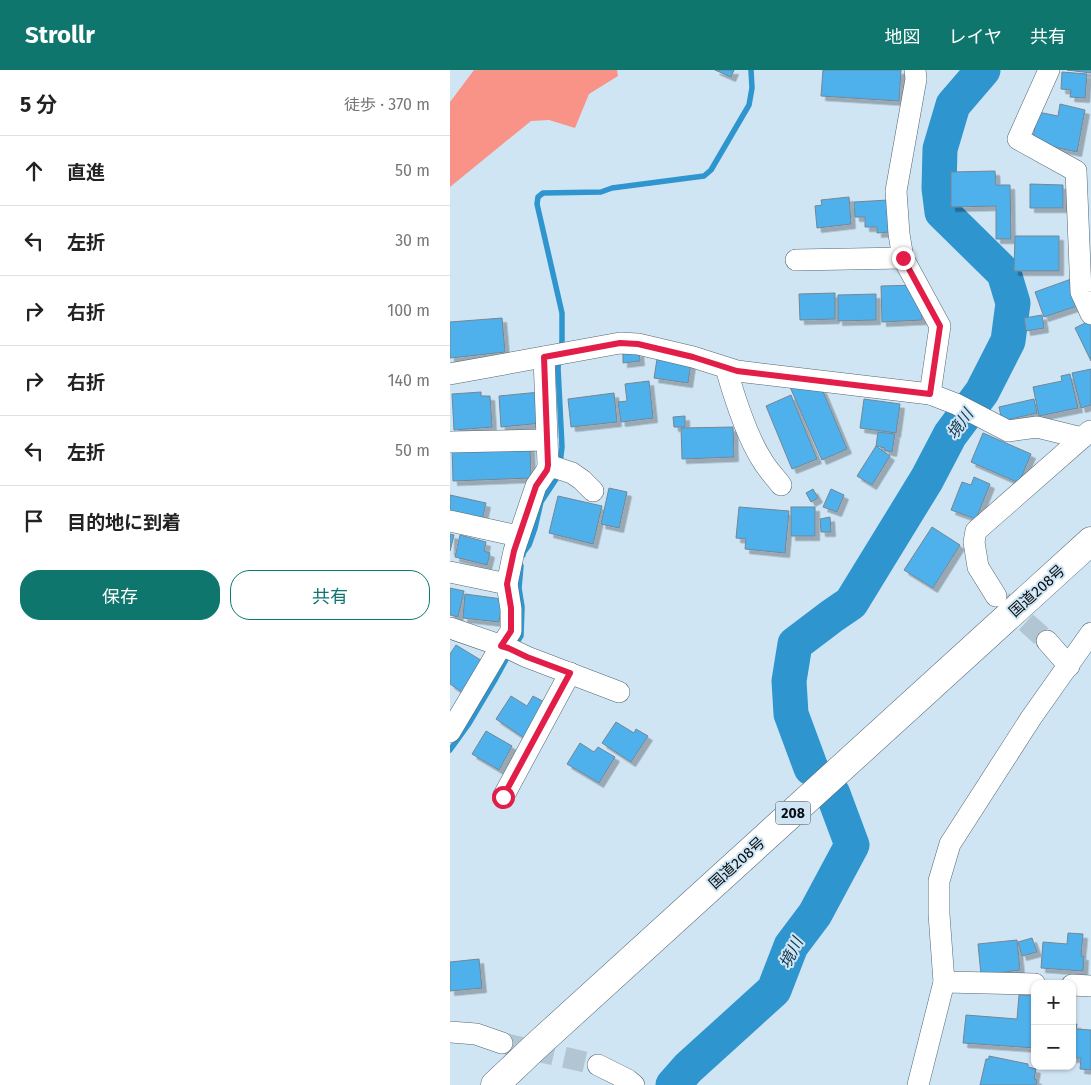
<!DOCTYPE html>
<html lang="ja">
<meta charset="utf-8">
<style>
:root{--surface:#fff;--page:#f2f2f2;--text:#222;--muted:#767676;--line:#e0e0e0;--accent:#0f766e}
body{margin:0;font-family:"Fira Sans","Noto Sans JP",sans-serif;background:var(--page);color:var(--text)}
.controls{position:absolute;right:15px;bottom:15px;display:grid;overflow:hidden;border-radius:10px;box-shadow:0 1px 4px #0004}
.controls button{width:45px;height:45px;display:grid;place-items:center;padding:0;border:0;border-bottom:1px solid var(--line);background:var(--surface);color:var(--text);font:25px sans-serif}
.stop{position:absolute;width:15px;height:15px;margin:-11px;border:4px solid #e11d48;border-radius:50%;background:#fff}
.stop.end{background:#e11d48;border-color:#fff;box-shadow:0 1px 5px #0008}
.list{margin:0;padding:0;list-style:none}
h2{display:flex;justify-content:space-between;align-items:center;height:65px;margin:0;padding:0 20px;font-size:21px}
h2 small{font-size:16px;font-weight:400;color:var(--muted)}
.list li{display:grid;grid-template-columns:32px 1fr auto;gap:15px;align-items:center;box-sizing:border-box;height:70px;padding:0 20px;border-top:1px solid var(--line)}
.list b{display:block;font-size:19px;white-space:nowrap}
.list em{font-size:16px;font-style:normal;color:var(--muted)}
.actions{display:flex;gap:10px;padding:15px 20px}
.actions a{flex:1;padding:11px 0;border:1px solid var(--accent);border-radius:20px;text-align:center;font-size:18px;color:var(--accent)}
.actions .main{background:var(--accent);color:#fff}
.icon{flex:none;width:28px;height:28px;fill:none;stroke:currentColor;stroke-width:2;stroke-linecap:round;stroke-linejoin:round}
.map{position:relative;flex:none;width:641px;height:1015px;overflow:hidden}
header{display:flex;align-items:center;gap:30px;box-sizing:border-box;height:70px;padding:0 25px;background:var(--accent);color:#fff}
header strong{font-size:24px}
nav{display:flex;gap:28px;margin-inline-start:auto;font-size:18px}
main{display:flex}
aside{flex:1;background:var(--surface)}
.map>svg:first-child{display:block}
</style>
<header>
<strong>Strollr</strong>
<nav><a>地図</a><a>レイヤ</a><a>共有</a></nav>
</header>
<main>
<aside>
<h2>5 分<small>徒歩 · 370 m</small></h2>
<ul class="list">
<li><svg class="icon" aria-label="ahead" viewBox="0 0 24 24"><path d="M12 20V5M6 11l6-6 6 6"/></svg><div><b>直進</b></div><em>50 m</em></li>
<li><svg class="icon" aria-label="left" viewBox="0 0 24 24"><path d="M17 20v-9H6M10 6l-5 5 5 5"/></svg><div><b>左折</b></div><em>30 m</em></li>
<li><svg class="icon" aria-label="right" viewBox="0 0 24 24"><path d="M7 20v-9h11M14 6l5 5-5 5"/></svg><div><b>右折</b></div><em>100 m</em></li>
<li><svg class="icon" aria-label="right" viewBox="0 0 24 24"><path d="M7 20v-9h11M14 6l5 5-5 5"/></svg><div><b>右折</b></div><em>140 m</em></li>
<li><svg class="icon" aria-label="left" viewBox="0 0 24 24"><path d="M17 20v-9H6M10 6l-5 5 5 5"/></svg><div><b>左折</b></div><em>50 m</em></li>
<li><svg class="icon" aria-label="arrive" viewBox="0 0 24 24"><path d="M6 21V4h12l-3 4 3 4H6"/></svg><div><b>目的地に到着</b></div></li>
</ul>
<div class="actions"><a class="main">保存</a><a>共有</a></div>
</aside>
<div class="map">
<svg width="641" height="1015" viewBox="0 0 641 1015">
<defs>
<filter id="shadow"><feDropShadow dx="4.5" dy="4.5" stdDeviation="0" flood-color="#0004"/></filter>
</defs>
<rect width="100%" height="100%" fill="#d0e5f4"/>
<path fill="#f99387" d="M24,0H167L168,6L139,24L125,58L99,50L81,51L0,117V32Z"/>
<g fill="none" stroke-linecap="round" stroke-linejoin="round">
<g stroke="#2e95ce" stroke-width="5.5">
<path d="M111,280L112,271V243L87,134L88,127L93,123L151,122L162,118L254,106L261,100L299,35L302,18L301,0"/>
<path d="M109,289L108,298L112,377L110,394"/>
<path d="M73,485V483L79,475L85,458L91,432L110,403"/>
<path d="M0,680L18,655L46,608L58,586L71,566L72,537L69,518L71,496"/>
</g>
<g stroke="#2e95ce" stroke-width="35">
<path d="M361,698L341,644L339,611L345,574L382,546L401,533L477,409L500,365L532,322L558,271L563,233L554,203L492,142L489,118L490,79L503,35L533,0"/>
<path d="M223,1015L238,998L324,920L341,876L365,844L402,775L383,724"/>
</g>
</g>
<g fill="#4fb1ec" stroke="#738694" filter="url(#shadow)">
<path d="M265,0H284L281,7Z"/>
<path d="M373,0H451L449,31L371,26Z"/>
<path d="M617,0H641V3Z"/>
<path d="M612,2L637,4L635,28L620,27L621,20L611,19Z"/>
<path d="M610,34L635,40L627,82L582,72L588,42L608,46Z"/>
<path d="M545,101L546,115H560L561,169H546V136L501,137V102Z"/>
<path d="M580,114L613,115V138H580Z"/>
<path d="M399,127L401,154L367,158L365,136L372,135L371,130Z"/>
<path d="M438,130L439,162L427,163V157H415V147H405L404,132Z"/>
<path d="M565,166H609V201H564Z"/>
<path d="M624,208L633,234L594,247L585,222Z"/>
<path d="M471,215L472,250L432,252L431,216Z"/>
<path d="M385,223V249L350,250L349,224Z"/>
<path d="M426,224V250L388,251V225Z"/>
<path d="M592,245L594,258L576,261L574,248Z"/>
<path d="M52,248L55,282L0,288V252Z"/>
<path d="M639,251L641,254V291L625,258Z"/>
<path d="M189,282L190,291L173,293V283Z"/>
<path d="M207,289L241,293L238,313L204,308Z"/>
<path d="M641,299V335L631,338L622,303Z"/>
<path d="M620,304L628,338L589,346L583,317L612,311L611,306Z"/>
<path d="M199,311L203,348L171,352L168,332L177,331L175,314Z"/>
<path d="M340,317L372,319L397,379L372,390Z"/>
<path d="M31,322V326H40L42,357L4,360L2,324Z"/>
<path d="M90,322L92,353L51,357L49,326Z"/>
<path d="M164,323L167,352L121,357L118,329Z"/>
<path d="M341,325L367,389L342,399L316,336Z"/>
<path d="M414,329L450,334L446,363L410,358Z"/>
<path d="M584,329L587,343L552,351L549,337Z"/>
<path d="M235,346V357H224L223,347Z"/>
<path d="M283,357L284,387L232,389L231,358Z"/>
<path d="M428,362L445,364L442,382L434,380L435,378L426,376Z"/>
<path d="M533,363L581,384L569,413L521,392Z"/>
<path d="M80,375L81,408L3,411L2,377Z"/>
<path d="M426,376L440,386L422,415L407,406Z"/>
<path d="M524,407L540,414L526,449L501,440L512,412L521,415Z"/>
<path d="M159,418L177,422L169,458L151,454Z"/>
<path d="M363,419L368,428L361,432L356,423Z"/>
<path d="M381,419L394,425L387,442L373,437Z"/>
<path d="M0,425L36,433L31,455L0,448Z"/>
<path d="M108,426L152,436L143,474L99,463Z"/>
<path d="M289,437L339,441L335,483L295,479L296,469L286,468Z"/>
<rect x="341" y="437" width="24" height="29"/>
<path d="M380,447L381,462H371L370,449Z"/>
<path d="M482,457L510,475L483,518L454,500Z"/>
<path d="M0,464L4,465L0,481Z"/>
<path d="M10,465L36,472L34,481L40,483L37,495L5,487Z"/>
<path d="M0,518L14,521L8,547L0,545Z"/>
<path d="M15,524L52,529L49,552L13,548Z"/>
<path d="M6,575L34,592L15,624L0,614V584Z"/>
<path d="M61,626L77,636L83,626L100,635L80,672L46,649Z"/>
<path d="M166,652L184,663L186,659L198,666L181,692L152,673Z"/>
<path d="M36,661L62,676L49,700L22,684Z"/>
<path d="M130,673L144,682L148,677L165,687L149,713L117,694Z"/>
<path d="M618,863L633,864L631,886H634L633,901L591,898L593,872L617,874Z"/>
<path d="M582,868L587,882L572,886L568,872Z"/>
<path d="M567,870L570,900L531,905L528,874Z"/>
<path d="M29,889L32,918L0,921V892Z"/>
<path d="M569,925L585,926V978L513,973L516,945L567,949Z"/>
<path d="M622,954H627L626,959L641,960V1000L630,999L631,988H622Z"/>
<path d="M539,986L578,994V997L586,999L584,1009L587,1010L586,1015H530L536,989H539Z"/>
</g>
<g fill="none" stroke-linecap="round" stroke-linejoin="round">
<g stroke="#b2c5d2" stroke-width="21" stroke-dasharray="21 11" stroke-linecap="butt">
<path d="M552,531L597,571"/>
<path d="M52,973L148,995"/>
</g>
<defs>
<g id="minor">
<path d="M465,0L466,9L446,121L449,164L453,188L490,256L480,324"/>
<path d="M599,0L568,69L626,101L631,222L641,244"/>
<path d="M346,190L453,188"/>
<path d="M276,298C284,326 296,365 312,390C317,399 325,407 331,415"/>
<path d="M0,304L170,273L188,274L243,287L287,301L480,324L506,334L558,361L587,357L632,368"/>
<path d="M0,372L97,370"/>
<path d="M97,400L104,397L122,403L132,410L143,421"/>
<path d="M0,451L68,466"/>
<path d="M0,502L57,514"/>
<path d="M546,526L528,497L524,472L526,461L640,361"/>
<path d="M0,558L58,578L77,587L169,622"/>
<path d="M597,571L619,596"/>
<path d="M0,662L51,576L61,561V539L57,514L64,481L86,416L97,400L98,395L94,287"/>
<path d="M53,727L120,603"/>
<path d="M494,912L585,914"/>
<path d="M622,915L641,916"/>
<path d="M0,962L26,964L52,973"/>
<path d="M148,995L178,1010L184,1015"/>
<path d="M468,1015L494,912L489,844V811L500,774L581,648L641,563"/>
</g>
<path id="highway" d="M45,1015L85,977L641,471"/>
</defs>
<use href="#minor" stroke="#536673" stroke-width="22"/>
<use href="#highway" stroke="#536673" stroke-width="29"/>
<use href="#minor" stroke="#fff" stroke-width="21"/>
<use href="#highway" stroke="#fff" stroke-width="28"/>
</g>
<g fill="none" stroke-linecap="round" stroke-linejoin="round">
<path stroke="#e11d48" stroke-width="6" d="M53,727L120,603L77,587L58,578L51,576L61,561V538L57,514L64,481L86,416L97,400L98,395L94,287L170,273L188,274L243,287L287,301L480,324L490,256L453,188"/>
</g>
<g text-anchor="middle" dominant-baseline="central" stroke-width="4" stroke-linejoin="round" paint-order="stroke">
<rect fill="#d0e5f4" stroke="#434e56" stroke-width="1" x="325.5" y="731.5" width="35" height="23" rx="4"/>
<g font-size="14" font-weight="bold" fill="#060d12">
<text x="343" y="743">208</text>
</g>
<g font-size="15" fill="#060d12" stroke="#d0e5f4">
<text transform="translate(587 521) rotate(-42)">国道208号</text>
<text transform="translate(287 793) rotate(-42)">国道208号</text>
</g>
<g font-size="16" font-style="italic" fill="#0c364e" stroke="#d0e5f4">
<text transform="translate(510 354) rotate(-55)">境川</text>
<text transform="translate(341 883) rotate(-63)">境川</text>
</g>
</g>
</svg>
<div class="controls">
<button>+</button>
<button>−</button>
</div>
<div class="stop" style="left:53px;top:727px"></div>
<div class="stop end" style="left:453px;top:188px"></div>
</div>
</main>
